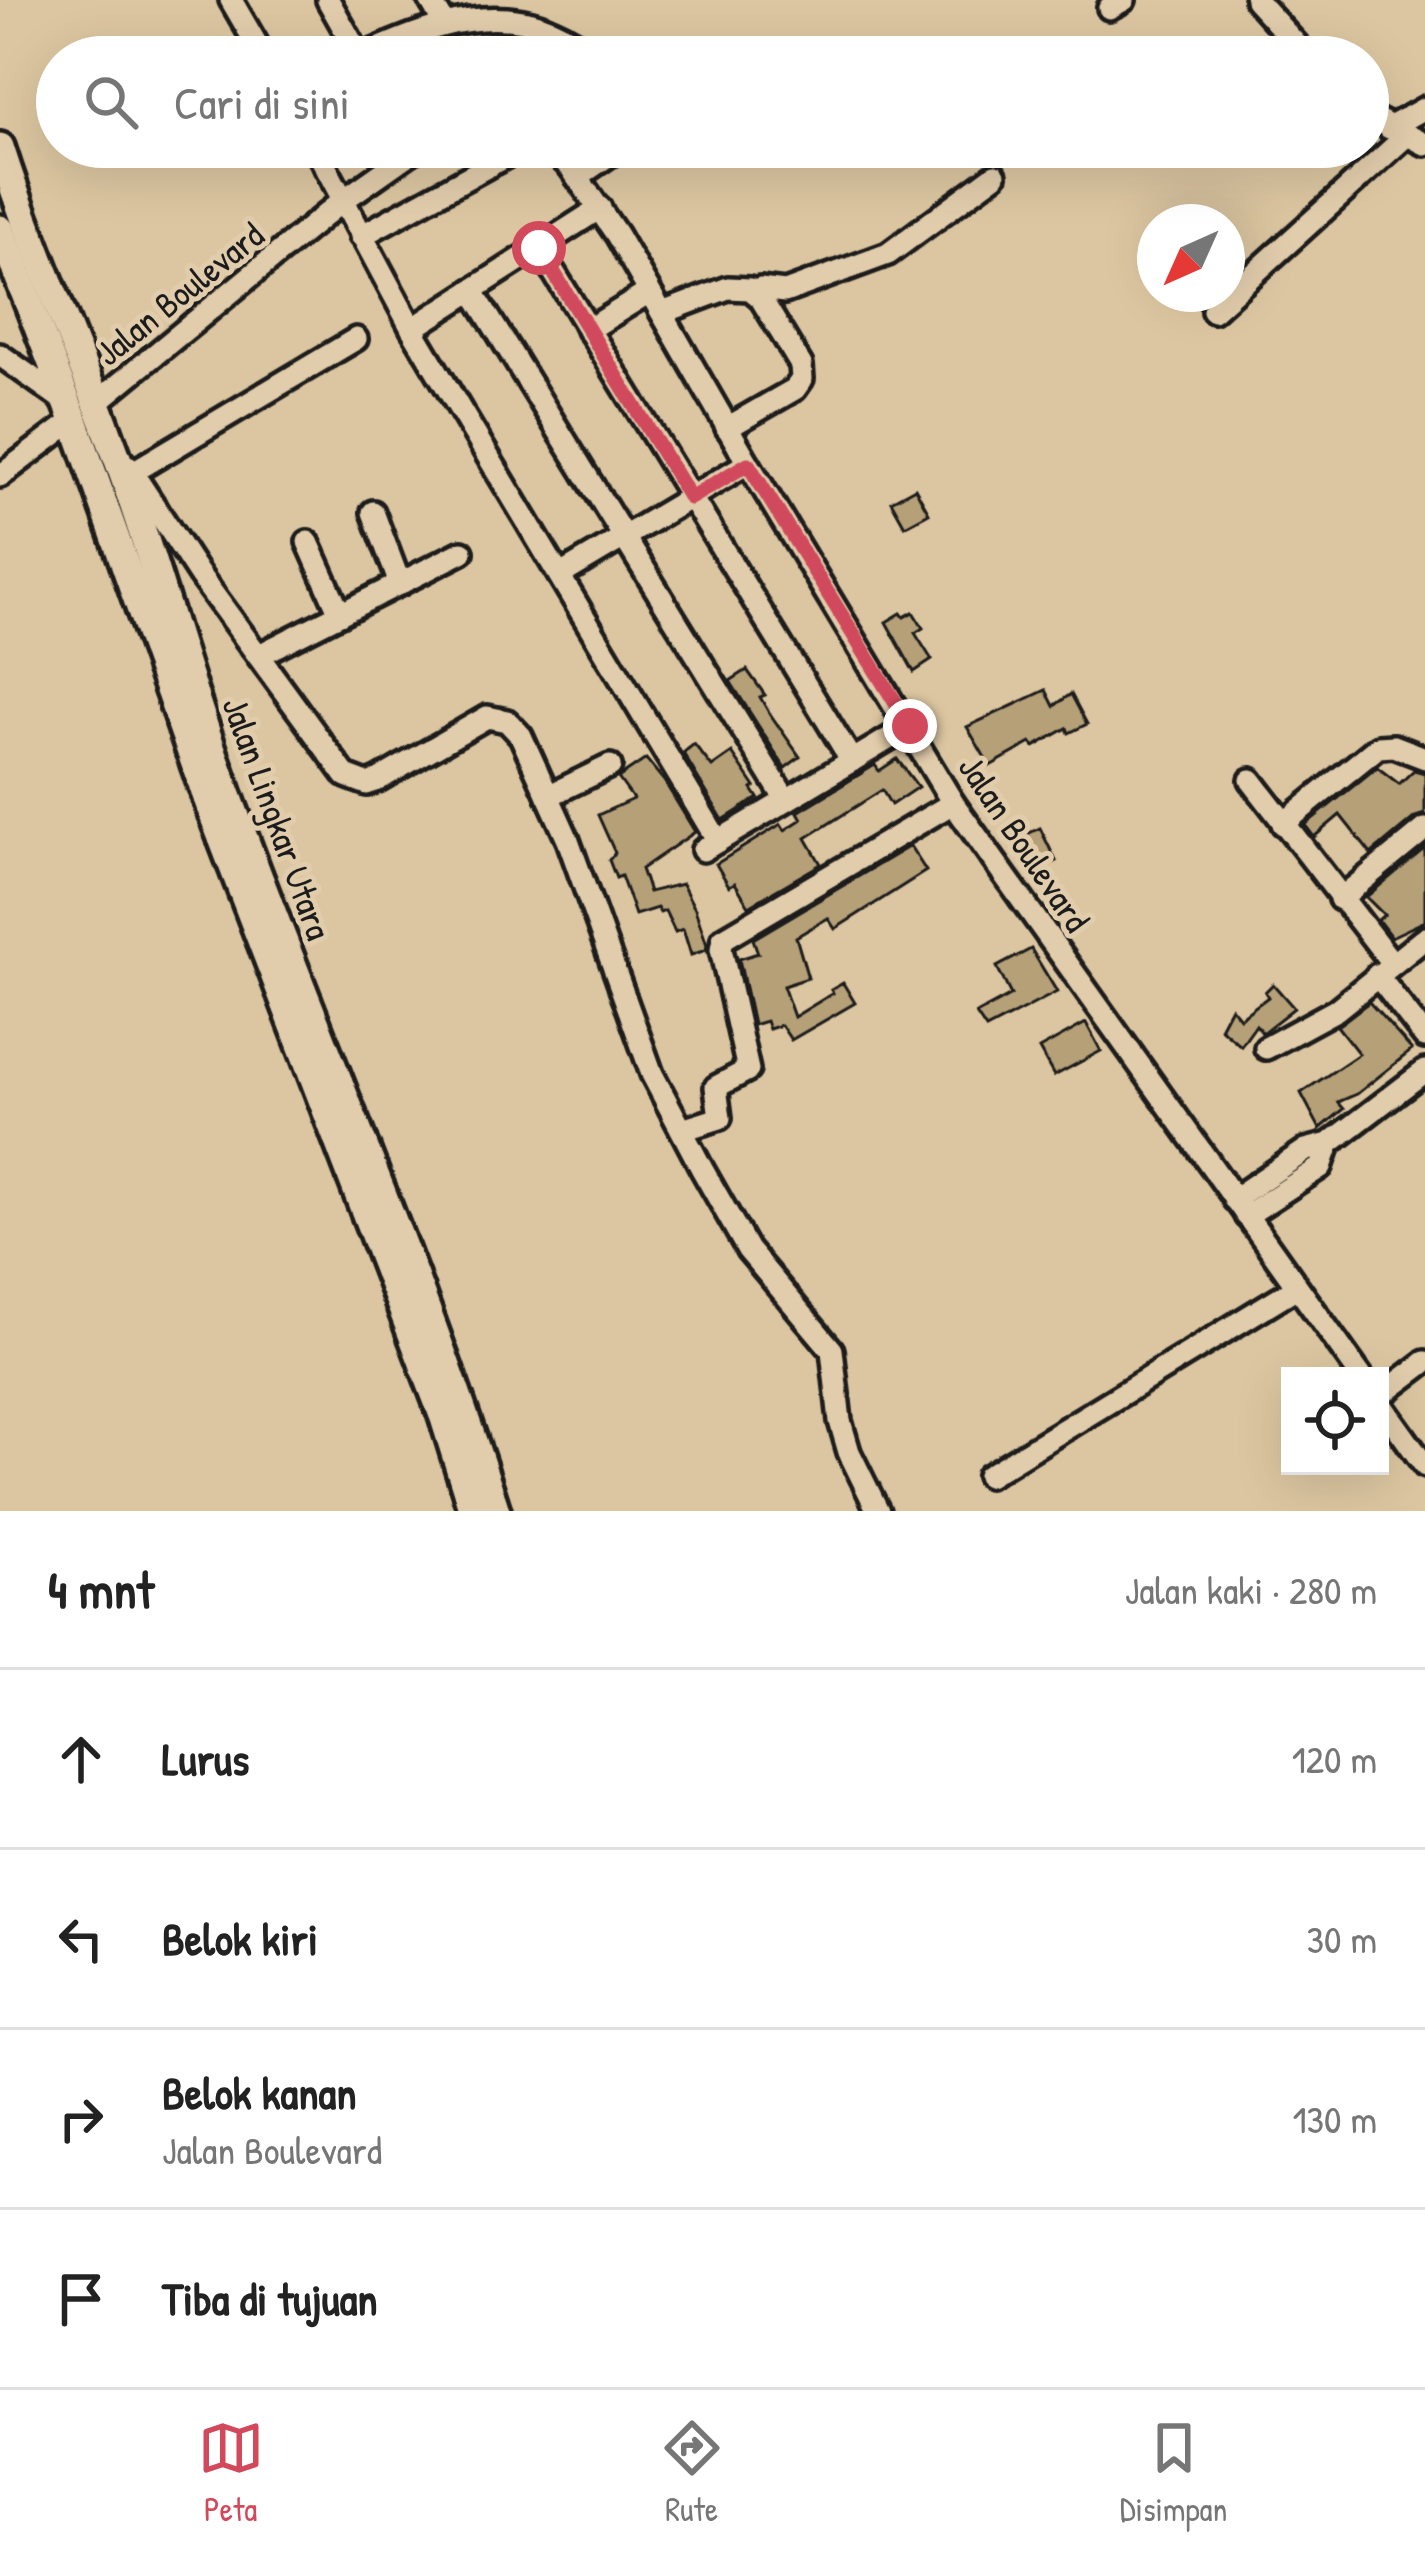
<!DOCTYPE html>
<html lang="id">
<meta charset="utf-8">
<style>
:root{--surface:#fff;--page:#f2f2f2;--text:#222;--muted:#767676;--line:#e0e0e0;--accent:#d1495b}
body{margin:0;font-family:"Patrick Hand",sans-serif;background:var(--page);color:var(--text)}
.controls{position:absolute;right:36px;bottom:36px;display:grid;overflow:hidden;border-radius:0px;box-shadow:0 12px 48px #0002}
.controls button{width:108px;height:108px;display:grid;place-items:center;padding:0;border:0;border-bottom:3px solid var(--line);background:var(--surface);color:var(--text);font:60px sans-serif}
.compass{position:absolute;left:1137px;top:204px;width:108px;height:108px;border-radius:50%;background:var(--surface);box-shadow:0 12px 48px #0002;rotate:225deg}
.stop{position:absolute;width:36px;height:36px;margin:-27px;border:9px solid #d1495b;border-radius:50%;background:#fff}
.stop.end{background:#d1495b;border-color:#fff;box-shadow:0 3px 12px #0008}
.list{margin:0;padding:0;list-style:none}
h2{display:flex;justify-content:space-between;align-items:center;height:156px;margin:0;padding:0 48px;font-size:51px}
h2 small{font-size:39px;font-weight:400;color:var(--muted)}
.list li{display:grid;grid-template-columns:78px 1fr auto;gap:36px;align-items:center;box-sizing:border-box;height:180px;padding:0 48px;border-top:3px solid var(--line)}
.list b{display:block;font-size:45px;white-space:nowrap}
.list p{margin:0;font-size:39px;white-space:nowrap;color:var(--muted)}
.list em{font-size:39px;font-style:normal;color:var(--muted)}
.icon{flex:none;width:66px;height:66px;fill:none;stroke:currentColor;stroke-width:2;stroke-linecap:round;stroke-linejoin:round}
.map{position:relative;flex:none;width:1425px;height:1511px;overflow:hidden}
.search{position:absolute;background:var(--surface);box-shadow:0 12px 48px #0002;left:36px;right:36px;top:36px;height:132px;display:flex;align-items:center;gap:30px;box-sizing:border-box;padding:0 42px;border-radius:66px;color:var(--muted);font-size:45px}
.sheet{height:876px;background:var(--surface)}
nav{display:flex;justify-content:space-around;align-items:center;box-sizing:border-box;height:168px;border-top:3px solid var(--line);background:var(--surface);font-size:33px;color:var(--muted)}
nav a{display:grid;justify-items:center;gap:6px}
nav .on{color:var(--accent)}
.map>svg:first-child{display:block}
</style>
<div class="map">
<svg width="1425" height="1511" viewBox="0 0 1425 1511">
<rect width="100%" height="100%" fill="#dcc6a1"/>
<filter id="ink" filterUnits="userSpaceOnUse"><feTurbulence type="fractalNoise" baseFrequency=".00833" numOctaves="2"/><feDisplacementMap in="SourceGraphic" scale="24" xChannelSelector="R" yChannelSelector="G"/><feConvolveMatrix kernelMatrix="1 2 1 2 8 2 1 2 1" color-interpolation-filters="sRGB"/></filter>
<g filter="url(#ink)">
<g fill="#b5a078" stroke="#1c1c1c" stroke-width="3">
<path d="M915,488L929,513L905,526L891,501Z"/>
<path d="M913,612L923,628L915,633L932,660L914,672L886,622L901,613L904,617Z"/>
<path d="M747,670L765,695L760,697L768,711L800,757L785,768L730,681Z"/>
<path d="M1046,690L1054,706L1071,694L1087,724L1069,733L1067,728L1034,747L1031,743L990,766L967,727Z"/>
<path d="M694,744L712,767L732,753L755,787L752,789L758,798L723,820L683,753Z"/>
<path d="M646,759L664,781L695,832L641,869L649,892L682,884L695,909L707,945L706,950L691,955L683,929L675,932L665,911L660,913L657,908L635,915L621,876L616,878L609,860L615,853L598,815L633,799L618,778Z"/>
<path d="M897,759L918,787L891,805L882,790L806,838L821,864L749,906L735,883L729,886L716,864L781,824L785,830L802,819L798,812L875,765L879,771Z"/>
<path d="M1377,767L1399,784L1414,770L1425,773V814L1415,817L1371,854L1340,815L1314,837L1305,825Z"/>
<path d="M1040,828L1056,861L1035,871L1019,838Z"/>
<path d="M910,846L926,871L835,929L828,918L796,937L808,978L783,986L794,1017L833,993L831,990L843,983L855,1003L791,1040L781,1025L769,1029L766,1021L753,1025L739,959L758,953L753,939Z"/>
<path d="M1425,848V921L1391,937L1378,920L1384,915L1366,897Z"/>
<path d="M1031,949L1057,992L986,1029L976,1014L1011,995L997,967Z"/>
<path d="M1273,984L1294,1008L1262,1033L1256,1025L1241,1046L1220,1028L1231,1007L1240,1018L1268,997L1265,992Z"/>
<path d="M1369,1002L1412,1050L1357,1094L1338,1102L1344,1109L1320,1129L1301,1093L1359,1054L1337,1026Z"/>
<path d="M1086,1023L1101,1051L1054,1076L1039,1049Z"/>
</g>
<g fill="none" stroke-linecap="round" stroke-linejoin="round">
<defs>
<g id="minor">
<path d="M231,0L264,57"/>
<path d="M328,0L360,57"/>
<path d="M430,0L444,23"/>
<path d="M1256,0L1308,57"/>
<path d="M1109,8L1124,0"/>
<path d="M360,57C414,33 471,8 532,23C555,29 579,45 599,57"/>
<path d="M1368,115L1425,144"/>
<path d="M1389,128L1425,108"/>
<path d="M315,147L412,329L718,841"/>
<path d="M549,147L571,168L617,235L748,463L953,803L1361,1376"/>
<path d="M577,177L621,147"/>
<path d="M361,236L523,147"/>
<path d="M539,248L852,761"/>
<path d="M472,290L786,800"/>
<path d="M755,292L760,289L785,292L888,254L995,175"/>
<path d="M1213,311L1406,136"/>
<path d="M662,313L728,288L750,289L760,297L801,365L802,379L795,389L727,428"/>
<path d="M412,329L600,208"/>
<path d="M588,330L649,292"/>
<path d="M0,355L66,402"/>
<path d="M96,403L342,201L419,147"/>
<path d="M128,466L200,576L346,776L367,784L378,780L487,717L507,721L521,736L568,840L652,1074L702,1169L748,1250L832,1350L840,1421L849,1452L878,1511"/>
<path d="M133,472L356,339"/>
<path d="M0,476L74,420"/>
<path d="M373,512L400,584"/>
<path d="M308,542L340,614"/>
<path d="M562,574L748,463"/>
<path d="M259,655L462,552"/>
<path d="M1251,780L1392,963"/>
<path d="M548,796L610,766"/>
<path d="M1283,824L1378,747L1394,746L1425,758"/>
<path d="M703,850L910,726"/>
<path d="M1340,899L1425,829"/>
<path d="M1377,975L1425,1037"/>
<path d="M1266,1048L1336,1010L1425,938"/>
<path d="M682,1130L720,1118L716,1087L748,1070L721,949L723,939L953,803"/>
<path d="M1234,1199L1306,1150L1329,1144L1425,1071"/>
<path d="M1246,1216L1321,1167L1329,1144"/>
<path d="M1380,1396L1425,1362"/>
<path d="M1380,1403L1425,1466"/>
<path d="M988,1476L1297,1287"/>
</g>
<g id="major">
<path d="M0,147C32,248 76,344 112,444C157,563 187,687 232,806C319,1041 420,1271 496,1511"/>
<path d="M0,229L74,420L212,812L444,1418L473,1511"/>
</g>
</defs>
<use href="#minor" stroke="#1c1c1c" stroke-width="30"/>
<use href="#major" stroke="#1c1c1c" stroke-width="36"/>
<use href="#minor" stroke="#e1ccab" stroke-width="21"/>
<use href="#major" stroke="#e1ccab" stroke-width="27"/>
</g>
</g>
<g fill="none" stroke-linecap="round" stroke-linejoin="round" filter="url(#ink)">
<path stroke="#d1495b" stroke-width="15" d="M539,248L690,498L748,464L910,726"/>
</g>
<g text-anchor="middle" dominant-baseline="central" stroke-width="10" stroke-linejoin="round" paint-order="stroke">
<g font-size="36" fill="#1c1c1c" stroke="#e1ccab">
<text transform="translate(179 293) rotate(-39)">Jalan Boulevard</text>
<text transform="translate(278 818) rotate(70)">Jalan Lingkar Utara</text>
<text transform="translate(1025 843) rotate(56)">Jalan Boulevard</text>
</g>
</g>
</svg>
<div class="controls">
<button><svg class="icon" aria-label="locate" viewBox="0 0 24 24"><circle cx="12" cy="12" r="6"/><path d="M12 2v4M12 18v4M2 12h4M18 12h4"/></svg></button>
</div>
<svg class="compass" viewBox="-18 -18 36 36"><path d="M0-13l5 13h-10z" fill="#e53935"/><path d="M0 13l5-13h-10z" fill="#767676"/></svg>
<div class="stop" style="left:539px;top:248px"></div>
<div class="stop end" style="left:910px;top:726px"></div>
<div class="search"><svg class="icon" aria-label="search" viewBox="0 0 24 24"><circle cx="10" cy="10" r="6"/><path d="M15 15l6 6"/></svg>Cari di sini</div>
</div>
<section class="sheet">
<h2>4 mnt<small>Jalan kaki · 280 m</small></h2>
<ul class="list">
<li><svg class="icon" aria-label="ahead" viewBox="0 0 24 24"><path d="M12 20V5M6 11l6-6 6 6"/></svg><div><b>Lurus</b></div><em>120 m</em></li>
<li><svg class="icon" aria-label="left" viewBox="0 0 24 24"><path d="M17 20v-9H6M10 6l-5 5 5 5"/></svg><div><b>Belok kiri</b></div><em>30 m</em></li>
<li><svg class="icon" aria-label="right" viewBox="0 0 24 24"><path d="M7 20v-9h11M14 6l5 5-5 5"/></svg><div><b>Belok kanan</b><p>Jalan Boulevard</p></div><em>130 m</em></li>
<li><svg class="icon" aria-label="arrive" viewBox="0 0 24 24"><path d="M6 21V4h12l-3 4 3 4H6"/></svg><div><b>Tiba di tujuan</b></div></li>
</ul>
</section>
<nav>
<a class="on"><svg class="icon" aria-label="map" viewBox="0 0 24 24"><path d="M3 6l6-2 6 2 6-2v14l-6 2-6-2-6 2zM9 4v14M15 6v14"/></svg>Peta</a>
<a><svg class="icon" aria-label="directions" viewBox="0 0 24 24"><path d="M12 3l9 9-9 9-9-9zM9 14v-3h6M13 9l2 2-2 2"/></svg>Rute</a>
<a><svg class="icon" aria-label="saved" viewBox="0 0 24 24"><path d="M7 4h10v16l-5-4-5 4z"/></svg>Disimpan</a>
</nav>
